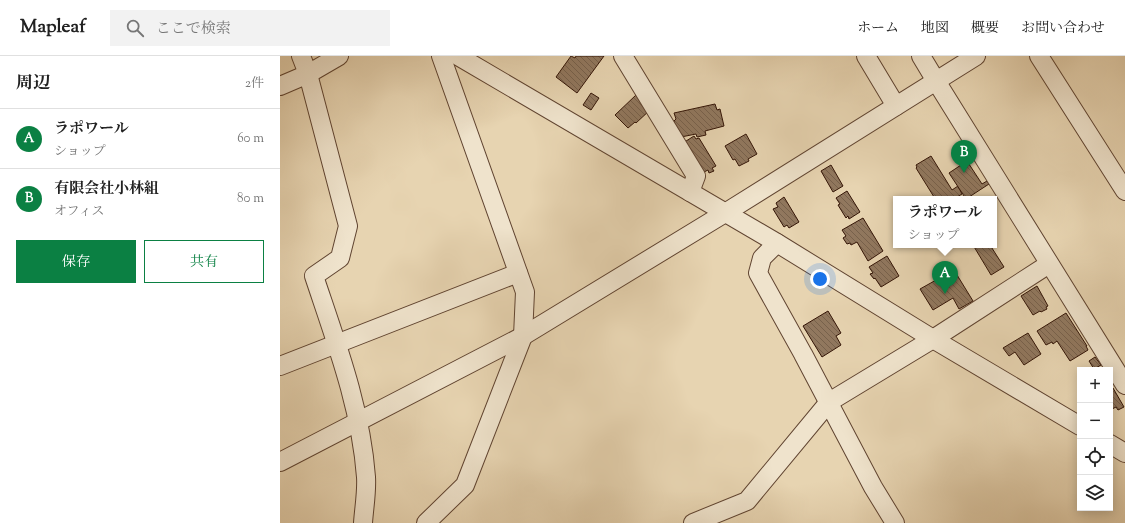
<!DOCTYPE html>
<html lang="ja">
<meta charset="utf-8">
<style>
:root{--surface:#fff;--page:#f2f2f2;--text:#222;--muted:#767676;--line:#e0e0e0;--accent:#0b8043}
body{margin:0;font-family:"Sorts Mill Goudy","Noto Serif JP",serif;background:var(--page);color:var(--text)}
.controls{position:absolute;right:12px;bottom:12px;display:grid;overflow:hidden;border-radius:0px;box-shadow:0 2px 10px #0003}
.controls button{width:36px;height:36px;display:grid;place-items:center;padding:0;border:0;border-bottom:1px solid var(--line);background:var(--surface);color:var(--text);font:20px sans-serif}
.you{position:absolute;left:540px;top:223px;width:14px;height:14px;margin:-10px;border:3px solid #fff;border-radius:50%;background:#1a73e8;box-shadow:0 0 0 6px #1a73e833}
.badge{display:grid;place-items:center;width:26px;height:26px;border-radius:50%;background:var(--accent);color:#fff;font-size:13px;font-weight:700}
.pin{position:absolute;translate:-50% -33px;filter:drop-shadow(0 1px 2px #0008)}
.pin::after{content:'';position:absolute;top:21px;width:14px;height:12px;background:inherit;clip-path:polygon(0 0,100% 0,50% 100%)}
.popup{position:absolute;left:613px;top:140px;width:104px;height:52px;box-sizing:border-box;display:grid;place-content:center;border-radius:0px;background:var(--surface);filter:drop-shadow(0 1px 3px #0005);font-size:13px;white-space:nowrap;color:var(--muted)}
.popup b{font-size:15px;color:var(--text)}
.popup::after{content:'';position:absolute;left:50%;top:100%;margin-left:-8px;border:8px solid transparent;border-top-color:var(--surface)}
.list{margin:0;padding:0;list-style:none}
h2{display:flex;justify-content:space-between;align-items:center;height:52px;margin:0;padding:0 16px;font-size:17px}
h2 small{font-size:13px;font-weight:400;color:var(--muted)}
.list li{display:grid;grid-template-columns:26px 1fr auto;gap:12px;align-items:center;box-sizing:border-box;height:60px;padding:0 16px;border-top:1px solid var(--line)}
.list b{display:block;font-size:15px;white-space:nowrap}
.list p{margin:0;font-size:13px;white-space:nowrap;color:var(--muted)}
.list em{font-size:13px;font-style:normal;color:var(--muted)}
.actions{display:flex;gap:8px;padding:12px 16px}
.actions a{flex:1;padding:9px 0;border:1px solid var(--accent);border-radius:0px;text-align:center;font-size:14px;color:var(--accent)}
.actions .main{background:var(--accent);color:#fff}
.icon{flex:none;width:22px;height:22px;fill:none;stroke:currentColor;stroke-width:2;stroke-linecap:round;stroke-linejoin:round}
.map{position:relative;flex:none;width:845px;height:467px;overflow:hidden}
header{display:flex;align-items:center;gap:24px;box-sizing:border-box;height:56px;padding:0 20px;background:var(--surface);border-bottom:1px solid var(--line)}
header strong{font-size:19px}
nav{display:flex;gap:22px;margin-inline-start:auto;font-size:14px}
.search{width:280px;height:36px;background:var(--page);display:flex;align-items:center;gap:10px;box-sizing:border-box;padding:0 14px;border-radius:0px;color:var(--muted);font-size:15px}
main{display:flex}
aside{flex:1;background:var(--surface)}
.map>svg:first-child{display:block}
</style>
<header>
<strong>Mapleaf</strong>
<div class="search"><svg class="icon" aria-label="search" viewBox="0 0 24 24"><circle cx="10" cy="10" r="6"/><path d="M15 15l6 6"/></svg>ここで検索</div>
<nav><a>ホーム</a><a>地図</a><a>概要</a><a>お問い合わせ</a></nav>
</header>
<main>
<aside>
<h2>周辺<small>2件</small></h2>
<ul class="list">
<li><span class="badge">A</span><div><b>ラポワール</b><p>ショップ</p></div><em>60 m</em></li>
<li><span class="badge">B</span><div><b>有限会社小林組</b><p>オフィス</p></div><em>80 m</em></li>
</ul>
<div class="actions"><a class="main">保存</a><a>共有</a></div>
</aside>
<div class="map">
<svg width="845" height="467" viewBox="0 0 845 467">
<defs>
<pattern id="building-back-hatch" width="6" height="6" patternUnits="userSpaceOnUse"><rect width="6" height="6" fill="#91785f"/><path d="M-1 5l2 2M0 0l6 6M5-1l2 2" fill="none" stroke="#77614c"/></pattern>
</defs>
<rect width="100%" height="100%" fill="#e7d4b1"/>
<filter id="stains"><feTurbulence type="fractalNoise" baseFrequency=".005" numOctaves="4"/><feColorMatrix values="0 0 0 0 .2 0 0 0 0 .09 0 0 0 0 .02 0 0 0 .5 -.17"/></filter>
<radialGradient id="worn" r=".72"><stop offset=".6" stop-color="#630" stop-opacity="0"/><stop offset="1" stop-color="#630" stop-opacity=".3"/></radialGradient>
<g fill="url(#building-back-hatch)" stroke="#331406">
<path d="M291,0L295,2L296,0H324L297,37L276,21Z"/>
<path d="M311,37L319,42L311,54L303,49Z"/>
<path d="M356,39L370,54L356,67L355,66L348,72L335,59Z"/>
<path d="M435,48L437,54L440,53L444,70L425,75L426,79L417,81L416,78L401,81L399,74L396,75L394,65L396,63L394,57Z"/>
<path d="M466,78L477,98L468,103L469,105L459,110L455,103L453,104L445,90Z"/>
<path d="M414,80L416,83L419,82L436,110L432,112L434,115L429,117L428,114L422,117L403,87Z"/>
<path d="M651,100L672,134L678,130L682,138L677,141L678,143H650L654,141L636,112L637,111L636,109Z"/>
<path d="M687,105L702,128L707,125L709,128L686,143L669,117Z"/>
<path d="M551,109L563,130L553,136L541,115Z"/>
<path d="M567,135L580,156L569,163L568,160L566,162L558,149L560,148L556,142Z"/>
<path d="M504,141L519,166L509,172L507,169L504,171L493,153L498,151L496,147Z"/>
<path d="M583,162L603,195L588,205L577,186L571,189L570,187L567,188L563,182L566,180L562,174Z"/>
<path d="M693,189H710L724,211L711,219Z"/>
<path d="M607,200L619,220L601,231L595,222L594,223L590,218L593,217L589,211Z"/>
<path d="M674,214L693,245L679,253L673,242L653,254L640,233Z"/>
<path d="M757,230L768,250L766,251L767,253L761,256L760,255L753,259L741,240Z"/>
<path d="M548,255L561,277L556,280L561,289L542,301L523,270Z"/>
<path d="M786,257L807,290H806L808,294L790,305L777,285L773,288L772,286L766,289L757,275Z"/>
<path d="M748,277L761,298L744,309L735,296L729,300L723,292Z"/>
<path d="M815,301L821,309L814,313L809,305Z"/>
<path d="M833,332L844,351L838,354L836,351L832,353L830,351V334Z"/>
</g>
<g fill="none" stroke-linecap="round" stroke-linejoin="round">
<defs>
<g id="minor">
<path d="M21,0L28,18L68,170L60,202L34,220C56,286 81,352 86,421C87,436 84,452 83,467"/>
<path d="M178,0L497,187L653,283L800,370"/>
<path d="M343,0L416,120L410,136"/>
<path d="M586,0L616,50"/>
<path d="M641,0L656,25L845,329"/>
<path d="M759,0L845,135"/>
<path d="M0,30L28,18L59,0"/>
<path d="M497,187L482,202L478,217L523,298L593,431L615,467"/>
<path d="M0,310L238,217"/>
<path d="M830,388L845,397"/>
<path d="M0,406L243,280L445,157L696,0"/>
<path d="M146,467L185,429L243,280L245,236L161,0"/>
<path d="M413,467L467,445L549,346L653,283L769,208"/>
</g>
</defs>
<use href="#minor" stroke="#604431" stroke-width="20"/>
<use href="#minor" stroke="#efe3cc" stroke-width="18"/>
</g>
<rect width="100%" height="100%" filter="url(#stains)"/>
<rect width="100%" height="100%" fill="url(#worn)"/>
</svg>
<div class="controls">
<button>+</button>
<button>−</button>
<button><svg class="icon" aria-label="locate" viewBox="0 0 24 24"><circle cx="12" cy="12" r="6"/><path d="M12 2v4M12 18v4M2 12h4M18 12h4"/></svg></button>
<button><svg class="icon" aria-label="layers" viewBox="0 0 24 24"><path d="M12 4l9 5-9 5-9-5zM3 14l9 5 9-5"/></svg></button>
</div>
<div class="you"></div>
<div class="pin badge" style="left:665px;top:238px">A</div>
<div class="popup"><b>ラポワール</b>ショップ</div>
<div class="pin badge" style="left:684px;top:117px">B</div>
</div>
</main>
